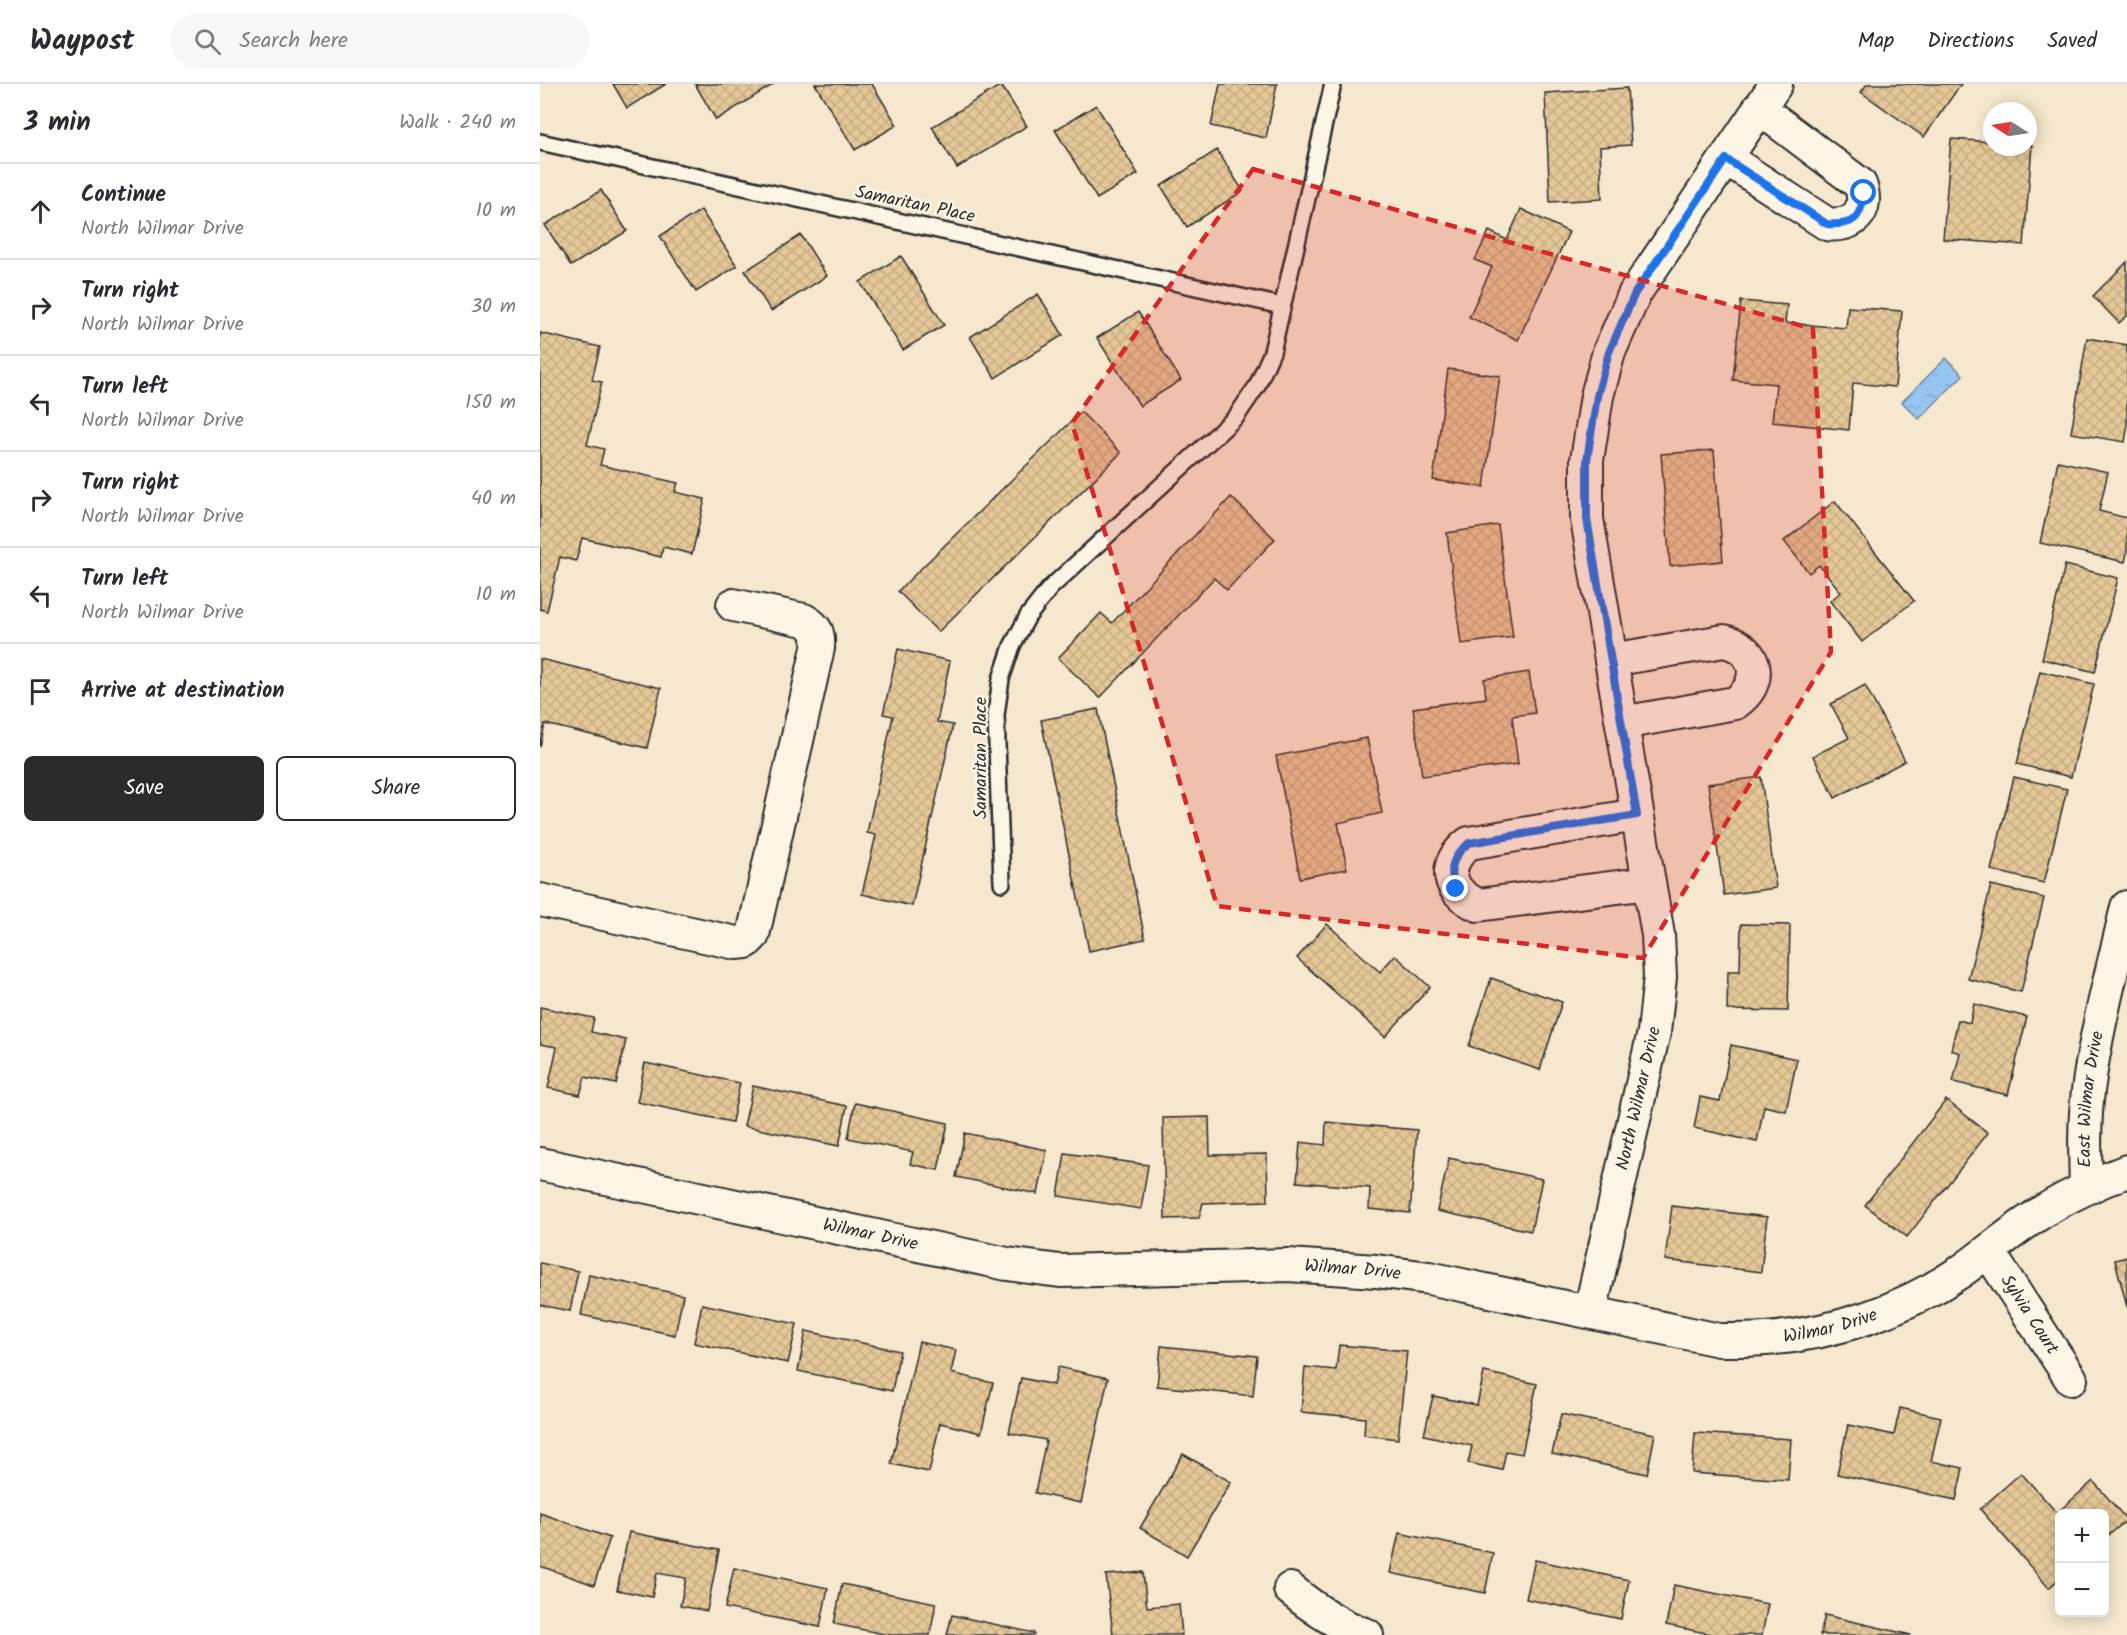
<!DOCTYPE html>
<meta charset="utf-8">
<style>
:root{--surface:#fff;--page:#f7f7f7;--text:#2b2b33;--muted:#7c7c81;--line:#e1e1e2;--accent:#2b2b2b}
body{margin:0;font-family:Kalam,sans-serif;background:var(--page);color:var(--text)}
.controls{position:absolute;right:18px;bottom:18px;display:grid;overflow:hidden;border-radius:9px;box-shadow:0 3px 15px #0003}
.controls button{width:54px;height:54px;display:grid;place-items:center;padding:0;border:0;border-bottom:2px solid var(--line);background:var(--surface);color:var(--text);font:30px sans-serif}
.compass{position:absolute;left:1443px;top:18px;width:54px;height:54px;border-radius:50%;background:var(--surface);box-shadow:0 3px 15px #0003;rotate:282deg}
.stop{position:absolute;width:18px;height:18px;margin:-14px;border:4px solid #1a73e8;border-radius:50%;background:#fff}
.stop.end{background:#1a73e8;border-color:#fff;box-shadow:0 2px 6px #0008}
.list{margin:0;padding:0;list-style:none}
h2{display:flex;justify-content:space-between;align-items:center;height:78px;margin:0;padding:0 24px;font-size:26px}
h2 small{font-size:20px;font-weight:400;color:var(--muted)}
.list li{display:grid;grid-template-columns:39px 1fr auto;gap:18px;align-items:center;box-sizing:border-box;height:96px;padding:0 24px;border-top:2px solid var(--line)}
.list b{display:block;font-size:22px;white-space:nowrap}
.list p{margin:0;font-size:20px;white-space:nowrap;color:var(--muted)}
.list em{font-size:20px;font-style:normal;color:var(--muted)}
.actions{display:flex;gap:12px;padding:18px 24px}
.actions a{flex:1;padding:14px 0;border:2px solid var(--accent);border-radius:9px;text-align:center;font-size:21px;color:var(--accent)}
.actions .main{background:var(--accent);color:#fff}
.icon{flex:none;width:33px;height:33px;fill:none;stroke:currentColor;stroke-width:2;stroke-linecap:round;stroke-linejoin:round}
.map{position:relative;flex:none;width:1587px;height:1551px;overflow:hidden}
header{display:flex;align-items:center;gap:36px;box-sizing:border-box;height:84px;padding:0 30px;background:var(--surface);border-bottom:2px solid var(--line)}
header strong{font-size:28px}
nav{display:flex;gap:33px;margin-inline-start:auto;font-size:21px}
.search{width:420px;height:54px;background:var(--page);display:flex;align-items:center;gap:15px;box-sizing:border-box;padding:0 21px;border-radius:33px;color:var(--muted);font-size:22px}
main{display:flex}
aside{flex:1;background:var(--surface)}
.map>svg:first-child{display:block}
</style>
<header>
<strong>Waypost</strong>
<div class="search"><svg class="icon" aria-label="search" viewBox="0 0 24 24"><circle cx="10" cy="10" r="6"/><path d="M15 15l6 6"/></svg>Search here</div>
<nav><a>Map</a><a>Directions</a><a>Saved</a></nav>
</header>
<main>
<aside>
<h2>3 min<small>Walk · 240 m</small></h2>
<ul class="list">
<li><svg class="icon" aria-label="ahead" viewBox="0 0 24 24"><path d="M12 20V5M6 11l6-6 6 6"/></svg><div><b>Continue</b><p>North Wilmar Drive</p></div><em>10 m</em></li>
<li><svg class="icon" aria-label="right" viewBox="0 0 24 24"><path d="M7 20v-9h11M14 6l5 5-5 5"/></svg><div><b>Turn right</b><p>North Wilmar Drive</p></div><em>30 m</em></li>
<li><svg class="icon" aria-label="left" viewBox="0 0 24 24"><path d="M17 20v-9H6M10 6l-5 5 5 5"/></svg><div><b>Turn left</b><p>North Wilmar Drive</p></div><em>150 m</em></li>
<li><svg class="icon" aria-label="right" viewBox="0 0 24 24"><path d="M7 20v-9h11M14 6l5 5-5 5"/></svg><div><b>Turn right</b><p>North Wilmar Drive</p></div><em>40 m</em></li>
<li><svg class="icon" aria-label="left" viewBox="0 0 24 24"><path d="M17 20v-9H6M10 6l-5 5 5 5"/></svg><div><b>Turn left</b><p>North Wilmar Drive</p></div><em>10 m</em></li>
<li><svg class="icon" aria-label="arrive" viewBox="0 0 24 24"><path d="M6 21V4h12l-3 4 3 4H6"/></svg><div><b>Arrive at destination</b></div></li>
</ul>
<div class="actions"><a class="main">Save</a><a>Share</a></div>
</aside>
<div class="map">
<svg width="1587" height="1551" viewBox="0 0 1587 1551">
<defs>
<pattern id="water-ripples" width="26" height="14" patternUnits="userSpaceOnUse" patternTransform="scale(1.5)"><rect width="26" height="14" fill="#96c5f1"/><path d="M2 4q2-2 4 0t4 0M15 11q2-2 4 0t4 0" fill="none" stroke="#81a9cf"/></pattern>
<pattern id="building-cross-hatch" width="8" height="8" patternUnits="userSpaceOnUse" patternTransform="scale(1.5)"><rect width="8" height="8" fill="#e5c898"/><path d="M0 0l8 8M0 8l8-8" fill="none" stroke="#c5ac83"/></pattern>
</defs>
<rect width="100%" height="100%" fill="#f5e8ce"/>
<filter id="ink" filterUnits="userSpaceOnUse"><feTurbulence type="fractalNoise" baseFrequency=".0167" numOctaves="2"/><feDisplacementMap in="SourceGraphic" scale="12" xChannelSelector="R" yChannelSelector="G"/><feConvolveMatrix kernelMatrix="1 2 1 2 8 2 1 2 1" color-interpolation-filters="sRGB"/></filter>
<g filter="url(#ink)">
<path fill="url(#water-ripples)" stroke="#6b87a2" stroke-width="1.5" d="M1406,274L1423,291L1379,335L1362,318Z"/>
<g fill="url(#building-cross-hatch)" stroke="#2b2b2b" stroke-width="1.5">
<path d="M73,0H126L87,24Z"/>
<path d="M155,0H234L176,36Z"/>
<path d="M275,0H332L357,41L315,66Z"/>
<path d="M680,0H737L726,54L671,42Z"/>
<path d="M1327,0H1421L1384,53L1321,8Z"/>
<path d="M461,1L487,42L417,84L392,43Z"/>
<path d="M1087,4L1091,61L1060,63L1062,115L1010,118L1005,9Z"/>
<path d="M556,21L598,90L557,115L515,46Z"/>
<path d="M1411,55L1452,58V63H1488V61H1492L1484,161L1403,155Z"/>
<path d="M677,66L703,107L647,143L621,102Z"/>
<path d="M61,106L87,147L31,182L5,141Z"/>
<path d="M981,125L1029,148L978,256L929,233L952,183L935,176L949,147L967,156Z"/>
<path d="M161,126L197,182L156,208L120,152Z"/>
<path d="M261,151L287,192L231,227L205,187Z"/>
<path d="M361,172L404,241L363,266L320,198Z"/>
<path d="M1587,178V232L1579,239L1553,212Z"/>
<path d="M498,210L523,251L455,294L430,253Z"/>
<path d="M1201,217L1247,221L1245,239L1306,244L1308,223L1362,227L1355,303L1313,299L1309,346L1232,338L1236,300L1193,296Z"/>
<path d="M598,228L641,296L600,322L557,254Z"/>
<path d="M0,249L60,263L52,296L62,298L47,361L64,365L60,381L138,399L135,408L165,415L152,470L123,463L121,473L42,454L36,477L20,473L7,527L0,525Z"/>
<path d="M1547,254L1587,261V345L1585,358L1531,349Z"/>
<path d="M908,285L960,292L944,403L893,396Z"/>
<path d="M541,328L581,369L398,548L358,507Z"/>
<path d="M1174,366L1183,477L1130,482L1121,370Z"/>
<path d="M1518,377L1568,388L1559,427L1587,434V469L1585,478L1500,459Z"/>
<path d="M691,413L735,455L687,506L674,494L560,614L518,574L561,529L572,539Z"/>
<path d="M1295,417L1374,517L1322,558L1290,517L1301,508L1279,481L1269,489L1244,457Z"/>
<path d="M958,441L973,553L921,560L907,449Z"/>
<path d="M1525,481L1578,494L1555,588L1502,575Z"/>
<path d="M358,565L410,577L397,638L413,641L372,822L322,810L336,751L327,749L353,632L343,630Z"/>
<path d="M0,575L121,604L107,664L5,640L0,663Z"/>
<path d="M1500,587L1554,600L1531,693L1477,680Z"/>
<path d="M989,588L995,629L972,632L978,680L882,692L873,624L946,614L944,595Z"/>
<path d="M1325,601L1365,677L1295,714L1273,672L1309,654L1291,620Z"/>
<path d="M558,625L605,855L549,867L501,636Z"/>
<path d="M827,654L842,729L798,739L807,785L760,794L736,672Z"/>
<path d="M1221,693L1236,804L1184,811L1168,700Z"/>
<path d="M1474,693L1527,705L1504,799L1451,786Z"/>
<path d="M1451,801L1504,814L1481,908L1428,895Z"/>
<path d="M787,840L840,888L855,871L890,903L845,953L757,874Z"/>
<path d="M1201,840L1250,841L1248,927L1187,926L1188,887H1200Z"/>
<path d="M951,894L1022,918L1000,986L929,962Z"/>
<path d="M1434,920L1487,933L1468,1011L1413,998L1420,969L1411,966L1418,936L1430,939Z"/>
<path d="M0,923L54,934L51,948L86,956L76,1000L45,993L40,1011L8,1004L17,963L0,960Z"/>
<path d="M1191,961L1257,975L1246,1027L1224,1022L1217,1058L1154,1044L1160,1013L1180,1017Z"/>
<path d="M105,979L200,999L192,1038L97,1018Z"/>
<path d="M213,1002L307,1022L299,1062L204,1042Z"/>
<path d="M1406,1016L1448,1049L1367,1153L1325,1121Z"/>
<path d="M315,1019L408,1039L398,1086L370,1080L373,1068L308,1054Z"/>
<path d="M669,1033L670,1071L727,1070L728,1117L663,1119L659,1134L625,1135L623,1034Z"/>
<path d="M786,1038L877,1046L870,1129L829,1125L830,1104L757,1098L760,1058L785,1061Z"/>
<path d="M425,1049L507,1066L498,1110L416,1093Z"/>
<path d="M525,1069L608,1081L601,1125L518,1112Z"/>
<path d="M909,1074L1002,1095L991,1147L897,1127Z"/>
<path d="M1132,1122L1227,1133L1221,1188L1125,1176Z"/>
<path d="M1587,1173V1223L1575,1176Z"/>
<path d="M0,1179L38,1187L30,1227L0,1221Z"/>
<path d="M49,1191L143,1211L135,1251L41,1231Z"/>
<path d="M162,1220L257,1240L248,1279L154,1259Z"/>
<path d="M266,1247L360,1267L352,1307L258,1287Z"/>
<path d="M379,1258L416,1266L411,1289L453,1299L441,1349L400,1339L389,1388L351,1380Z"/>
<path d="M799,1261L867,1267L858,1355L824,1351L825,1334L761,1328L765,1283L796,1286Z"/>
<path d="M621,1262L717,1272L713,1312L617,1302Z"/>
<path d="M518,1283L568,1294L541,1419L495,1409L506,1356L469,1349L481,1294L514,1301Z"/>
<path d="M944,1288L997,1300L982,1370L966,1367L962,1386L928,1379L932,1362L884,1351L893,1312L937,1321Z"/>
<path d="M1360,1324L1401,1333L1391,1377L1423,1384L1416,1416L1297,1390L1308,1341L1354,1351Z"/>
<path d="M1021,1330L1115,1350L1107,1390L1012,1370Z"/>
<path d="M1155,1349L1251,1355L1248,1396L1152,1389Z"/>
<path d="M643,1370L691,1398L647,1472L600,1444Z"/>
<path d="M1481,1389L1517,1429L1553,1397L1587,1436L1564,1455V1430H1520V1494L1509,1504L1440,1425Z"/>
<path d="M0,1429L70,1454L54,1501L0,1482Z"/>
<path d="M89,1448L179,1466L167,1527L140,1522L146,1494L117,1489L112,1513L77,1506Z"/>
<path d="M859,1449L953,1469L945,1509L850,1489Z"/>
<path d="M995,1476L1089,1496L1081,1535L986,1515Z"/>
<path d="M194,1484L288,1504L280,1543L185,1524Z"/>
<path d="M603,1488L607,1523L639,1520L642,1551H567H573L566,1491Z"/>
<path d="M302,1500L396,1519L390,1551H349L294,1540Z"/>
<path d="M1134,1501L1228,1520L1222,1551H1176L1126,1541Z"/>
<path d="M412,1531L494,1549V1551H407Z"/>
<path d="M1285,1531L1371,1551H1280Z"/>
</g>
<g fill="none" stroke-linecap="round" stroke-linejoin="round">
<defs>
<g id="service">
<path d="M0,58L742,222"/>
<path d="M462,799L456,631L461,595L472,562L488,532L510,504L696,333L717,302L732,268L793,0"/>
</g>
<g id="minor">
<path d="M1187,75L1287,140C1314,143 1330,127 1320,100L1219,24"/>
<path d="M1071,576L1184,557C1219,565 1224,600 1195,619L1082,639"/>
<path d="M1097,731L929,759C901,781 907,807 938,821L1109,799"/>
<path d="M0,816L196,859L206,858L213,851L278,564C279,549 277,543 264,536L193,521"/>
<path id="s1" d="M0,1080L467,1180L520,1187L748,1181L836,1187L889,1194L1179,1256C1194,1256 1210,1256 1225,1255C1294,1250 1363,1226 1420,1188C1444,1171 1466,1152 1490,1136C1520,1115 1553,1100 1587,1087"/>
<path id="s2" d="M1546,1103C1545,1071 1544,1039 1548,1007C1556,945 1573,884 1587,823"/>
<path id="s3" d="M1448,1167L1531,1295"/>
<path id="s4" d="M1050,1228L1114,948L1120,893L1118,851L1047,435V376L1057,312L1069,268L1095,209L1236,0"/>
<path d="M750,1505C773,1524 799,1542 827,1551"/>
</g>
</defs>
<use href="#service" stroke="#2b2b2b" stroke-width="20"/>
<use href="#minor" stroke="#2b2b2b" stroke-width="36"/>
<use href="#service" stroke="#fcf5e5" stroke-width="15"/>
<use href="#minor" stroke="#fcf5e5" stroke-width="32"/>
</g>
</g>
<g fill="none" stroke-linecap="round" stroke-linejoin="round" filter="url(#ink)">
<path stroke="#1a73e8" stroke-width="8" d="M916,805C908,784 912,773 929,759L1097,731L1047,435V376L1057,312L1069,268L1095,209L1186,75L1287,140C1313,142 1321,135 1324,109"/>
</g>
<path fill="#d62828" fill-opacity="0.2" stroke="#d62828" stroke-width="4.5" stroke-dasharray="12 8" stroke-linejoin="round" d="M713,85L1273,245L1291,568L1103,874L677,822L532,339Z"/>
<g text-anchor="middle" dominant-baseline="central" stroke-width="5" stroke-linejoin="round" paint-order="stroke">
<g font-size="18" fill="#2b2b2b" stroke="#fcf5e5">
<text transform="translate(375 121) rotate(12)">Samaritan Place</text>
<text transform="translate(441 674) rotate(-90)">Samaritan Place</text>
<text stroke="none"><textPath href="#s4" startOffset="219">North Wilmar Drive</textPath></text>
<text stroke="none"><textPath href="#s2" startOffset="88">East Wilmar Drive</textPath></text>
<text stroke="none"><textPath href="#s1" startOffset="338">Wilmar Drive</textPath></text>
<text stroke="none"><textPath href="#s1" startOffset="824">Wilmar Drive</textPath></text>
<text stroke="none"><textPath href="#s3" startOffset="76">Sylvia Court</textPath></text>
<text stroke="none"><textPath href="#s1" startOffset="1310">Wilmar Drive</textPath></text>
</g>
</g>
</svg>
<div class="controls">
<button>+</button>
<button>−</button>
</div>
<svg class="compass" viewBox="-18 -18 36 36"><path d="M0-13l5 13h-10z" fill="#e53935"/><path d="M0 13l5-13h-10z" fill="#7c7c81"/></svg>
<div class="stop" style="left:1324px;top:109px"></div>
<div class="stop end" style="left:916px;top:805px"></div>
</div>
</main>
